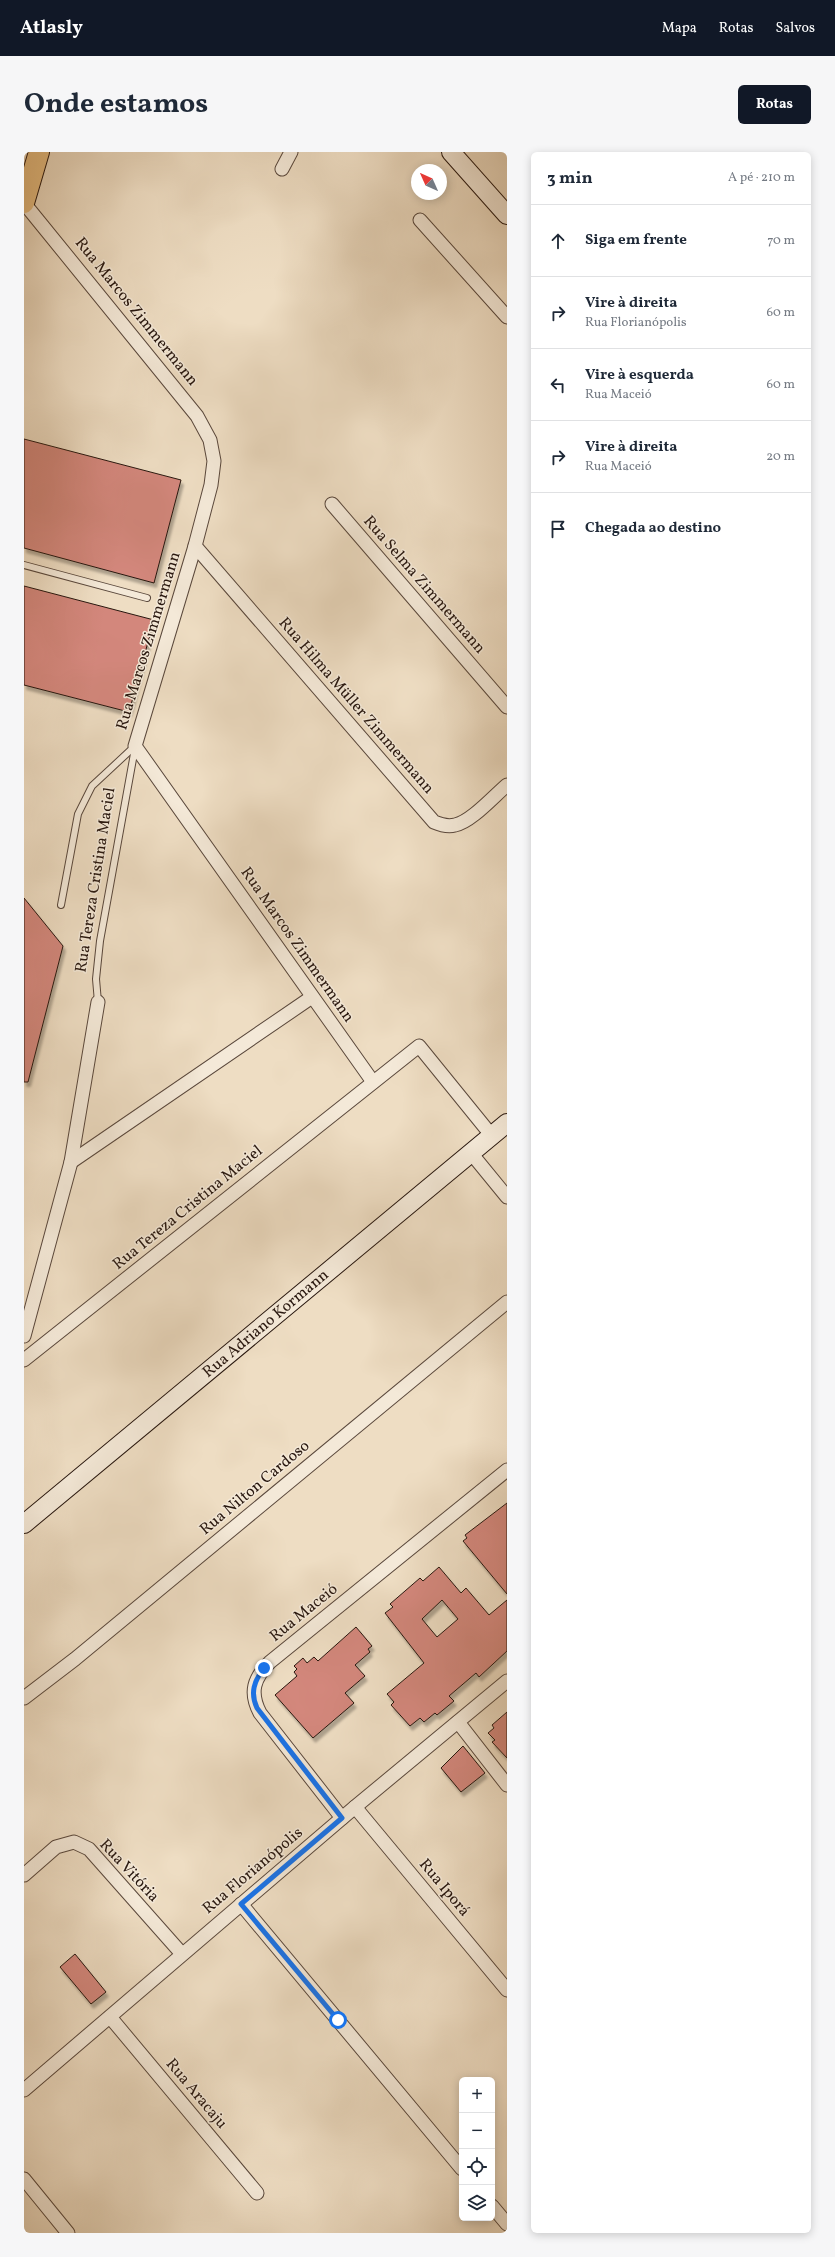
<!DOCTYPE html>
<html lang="pt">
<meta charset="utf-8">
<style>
:root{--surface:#fff;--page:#f6f6f7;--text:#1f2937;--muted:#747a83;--line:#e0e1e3;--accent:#111827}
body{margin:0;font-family:Vollkorn,serif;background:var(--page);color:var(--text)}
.controls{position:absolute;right:12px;bottom:12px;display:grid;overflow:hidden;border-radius:6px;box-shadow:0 2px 10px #0003}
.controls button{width:36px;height:36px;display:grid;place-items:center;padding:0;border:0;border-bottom:1px solid var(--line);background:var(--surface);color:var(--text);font:20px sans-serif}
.compass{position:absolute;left:387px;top:12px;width:36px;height:36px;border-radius:50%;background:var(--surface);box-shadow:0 2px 10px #0003;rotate:315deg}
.stop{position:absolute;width:12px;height:12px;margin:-9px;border:3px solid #1a73e8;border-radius:50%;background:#fff}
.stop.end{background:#1a73e8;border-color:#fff;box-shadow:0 1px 4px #0008}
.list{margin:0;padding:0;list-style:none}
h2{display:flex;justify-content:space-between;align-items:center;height:52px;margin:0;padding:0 16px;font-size:17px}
h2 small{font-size:13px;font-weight:400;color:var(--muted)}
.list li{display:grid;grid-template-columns:26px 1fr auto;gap:12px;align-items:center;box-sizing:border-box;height:72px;padding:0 16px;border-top:1px solid var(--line)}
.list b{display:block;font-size:15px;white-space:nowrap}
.list p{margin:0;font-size:13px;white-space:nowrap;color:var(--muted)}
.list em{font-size:13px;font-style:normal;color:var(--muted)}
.icon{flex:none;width:22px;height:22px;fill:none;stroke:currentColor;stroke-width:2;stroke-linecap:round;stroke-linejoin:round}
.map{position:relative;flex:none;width:483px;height:2081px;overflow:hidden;border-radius:6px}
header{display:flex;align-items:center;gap:24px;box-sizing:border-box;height:56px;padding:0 20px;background:var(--accent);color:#fff}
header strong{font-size:19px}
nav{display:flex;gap:22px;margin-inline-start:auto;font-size:14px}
.intro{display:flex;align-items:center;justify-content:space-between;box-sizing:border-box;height:96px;padding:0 24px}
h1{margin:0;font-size:28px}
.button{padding:10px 18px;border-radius:6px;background:var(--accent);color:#fff;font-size:14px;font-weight:700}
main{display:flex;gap:24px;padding:0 24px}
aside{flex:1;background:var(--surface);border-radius:6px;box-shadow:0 2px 10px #0003}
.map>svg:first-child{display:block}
</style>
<header>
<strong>Atlasly</strong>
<nav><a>Mapa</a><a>Rotas</a><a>Salvos</a></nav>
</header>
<div class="intro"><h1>Onde estamos</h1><a class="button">Rotas</a></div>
<main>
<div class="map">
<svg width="483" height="2081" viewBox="0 0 483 2081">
<defs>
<filter id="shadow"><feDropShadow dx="2.5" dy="4.5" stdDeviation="1" flood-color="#0004"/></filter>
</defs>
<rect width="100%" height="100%" fill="#eeddc3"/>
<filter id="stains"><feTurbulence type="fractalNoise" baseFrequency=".005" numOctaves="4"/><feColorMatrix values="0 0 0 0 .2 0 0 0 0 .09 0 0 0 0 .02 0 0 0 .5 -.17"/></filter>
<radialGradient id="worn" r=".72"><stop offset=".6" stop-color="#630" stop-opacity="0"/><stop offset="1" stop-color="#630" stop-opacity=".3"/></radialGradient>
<g fill="#d3877c" stroke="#28170f" fill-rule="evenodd" filter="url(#shadow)">
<path d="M0,287L157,328L130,431L0,396Z"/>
<path d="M0,434L130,468L105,560L0,533Z"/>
<path d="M0,746L39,794L4,930H0Z"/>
<path d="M483,1351V1442L439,1389L443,1386L441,1383Z"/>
<path d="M415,1415L437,1441L442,1436L465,1463L483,1448V1499L455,1525L452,1521L425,1544L430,1549L413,1563L411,1561L400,1570L396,1566L386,1574L367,1553L370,1550L363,1542L400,1511L361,1461L369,1455L366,1452L396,1426L399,1429ZM418,1448L434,1467L413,1485L398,1467Z"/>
<path d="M332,1475L348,1494L344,1497L346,1500L331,1513L341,1524L321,1541L330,1551L289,1586L251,1543L273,1524L270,1520L273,1517L270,1514L279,1506L283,1511L290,1505L294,1509Z"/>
<path d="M483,1560V1606L468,1590L471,1588L464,1581L470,1576L468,1573Z"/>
<path d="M439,1594L461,1621L437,1640L417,1616Z"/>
<path d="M51,1802L82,1840L67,1852L36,1815Z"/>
</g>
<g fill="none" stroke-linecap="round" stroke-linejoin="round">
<defs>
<g id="lane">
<path d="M0,413L123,446"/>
<path d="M37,753L54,662L68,634L111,594"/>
<path d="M74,850L72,827L76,789L111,596"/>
</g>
<g id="street">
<path d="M258,17L267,0"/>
<path d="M0,51L173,264L186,288L190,309L187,333L171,394L111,594L349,930"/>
<path d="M396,68L483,165"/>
<path d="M308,352L483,555"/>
<path d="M171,394L410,670C417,673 423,675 431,673C447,670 470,644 483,633"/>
<path d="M447,1001L483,1045"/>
<path d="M47,1010L288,845"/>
<path d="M0,1184L47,1010L74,850"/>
<path d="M0,1208L395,894L468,984"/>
<path d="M0,1546L51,1507L483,1150"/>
<path d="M434,1570L483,1633"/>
<path d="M331,1655L483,1838"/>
<path d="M318,1666L236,1561C225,1540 230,1526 246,1510L483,1318"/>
<path d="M0,1723L32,1695L50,1690L65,1697L158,1802"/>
<path d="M217,1752L438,2017"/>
<path d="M86,1865L233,2041"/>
<path d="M0,1938L331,1655L483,1529"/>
<path d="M0,2027L44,2081"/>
<path d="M468,2054L483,2072"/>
</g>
<g id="secondary">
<path d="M427,0L483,63"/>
<path d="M0,1372L483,971"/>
</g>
<path id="primary" d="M0,51L15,0"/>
</defs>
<use href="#lane" stroke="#5a483c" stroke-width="8"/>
<use href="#street" stroke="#5a483c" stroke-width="15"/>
<use href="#secondary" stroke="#28170f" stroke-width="20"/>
<use href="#primary" stroke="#28170f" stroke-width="22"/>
<use href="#lane" stroke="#f4e9d8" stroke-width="6"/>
<use href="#street" stroke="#f4e9d8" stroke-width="13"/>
<use href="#secondary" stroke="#f4e9d8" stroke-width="18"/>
<use href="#primary" stroke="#e7be82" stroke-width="20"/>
</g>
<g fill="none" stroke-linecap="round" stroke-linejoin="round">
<path stroke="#1a73e8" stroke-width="5" d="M240,1516C230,1529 226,1541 233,1556L318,1666L217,1752L314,1868"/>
</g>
<g text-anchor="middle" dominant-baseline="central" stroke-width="3" stroke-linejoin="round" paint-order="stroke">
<g font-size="16" fill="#28170f" stroke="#f4e9d8">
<text transform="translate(112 160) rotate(51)">Rua Marcos Zimmermann</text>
<text transform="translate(400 433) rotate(49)">Rua Selma Zimmermann</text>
<text transform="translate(125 489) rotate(-73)">Rua Marcos Zimmermann</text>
<text transform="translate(332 554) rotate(49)">Rua Hilma Müller Zimmermann</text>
<text transform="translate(72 728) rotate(-81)">Rua Tereza Cristina Maciel</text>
<text transform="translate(273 793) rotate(55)">Rua Marcos Zimmermann</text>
<text transform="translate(164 1056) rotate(-39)">Rua Tereza Cristina Maciel</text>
<text transform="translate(242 1172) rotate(-40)">Rua Adriano Kormann</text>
<text transform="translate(231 1336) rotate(-40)">Rua Nilton Cardoso</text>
<text transform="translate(280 1461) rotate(-39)">Rua Maceió</text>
<text transform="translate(105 1719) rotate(47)">Rua Vitória</text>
<text transform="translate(229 1719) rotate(-40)">Rua Florianópolis</text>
<text transform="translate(420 1736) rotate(50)">Rua Iporá</text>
<text transform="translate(172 1942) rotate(50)">Rua Aracaju</text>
</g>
</g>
<rect width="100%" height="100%" filter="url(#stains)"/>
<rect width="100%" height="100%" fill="url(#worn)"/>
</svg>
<div class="controls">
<button>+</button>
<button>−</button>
<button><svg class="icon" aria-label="locate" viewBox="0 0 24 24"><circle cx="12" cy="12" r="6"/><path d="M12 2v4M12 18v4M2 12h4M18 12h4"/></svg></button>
<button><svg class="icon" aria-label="layers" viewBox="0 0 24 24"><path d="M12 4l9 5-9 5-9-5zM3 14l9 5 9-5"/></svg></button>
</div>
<svg class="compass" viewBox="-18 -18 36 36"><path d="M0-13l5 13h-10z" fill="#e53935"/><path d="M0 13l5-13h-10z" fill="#747a83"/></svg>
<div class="stop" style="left:314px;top:1868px"></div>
<div class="stop end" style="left:240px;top:1516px"></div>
</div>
<aside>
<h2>3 min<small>A pé · 210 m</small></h2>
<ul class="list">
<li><svg class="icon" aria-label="ahead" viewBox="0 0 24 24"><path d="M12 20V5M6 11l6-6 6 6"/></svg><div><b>Siga em frente</b></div><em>70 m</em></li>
<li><svg class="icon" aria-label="right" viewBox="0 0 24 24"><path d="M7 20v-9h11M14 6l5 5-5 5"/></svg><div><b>Vire à direita</b><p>Rua Florianópolis</p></div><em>60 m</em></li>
<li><svg class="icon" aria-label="left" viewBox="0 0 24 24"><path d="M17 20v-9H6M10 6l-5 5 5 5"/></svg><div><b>Vire à esquerda</b><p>Rua Maceió</p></div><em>60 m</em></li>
<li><svg class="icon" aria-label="right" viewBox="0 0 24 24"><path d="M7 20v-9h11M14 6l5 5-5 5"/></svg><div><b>Vire à direita</b><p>Rua Maceió</p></div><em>20 m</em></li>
<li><svg class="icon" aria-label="arrive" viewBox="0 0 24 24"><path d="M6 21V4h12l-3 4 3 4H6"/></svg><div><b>Chegada ao destino</b></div></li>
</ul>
</aside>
</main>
